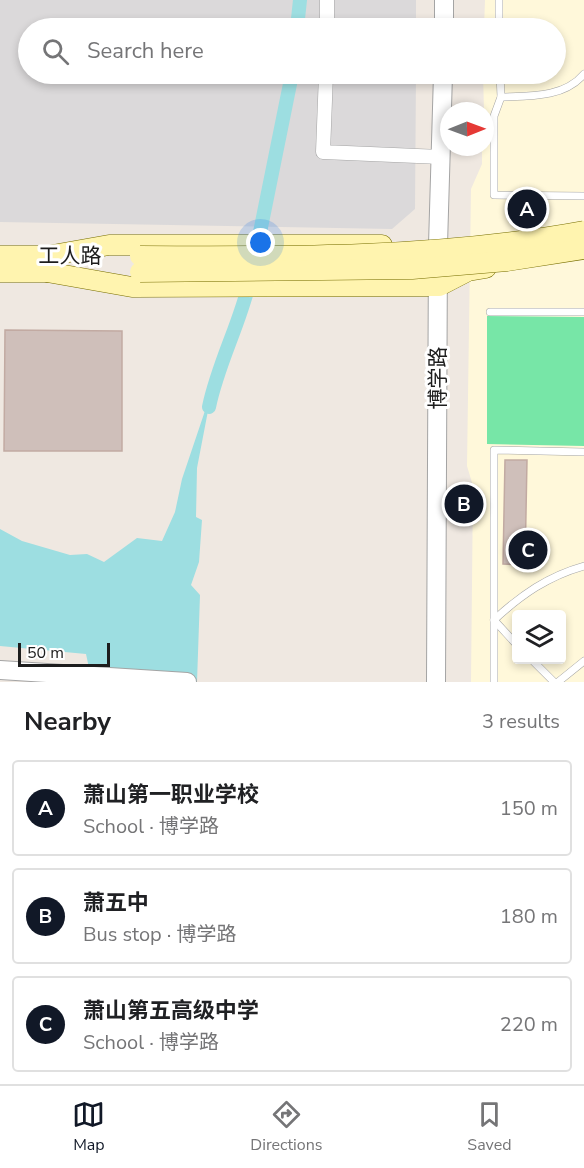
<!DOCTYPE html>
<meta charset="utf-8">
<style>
:root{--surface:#fff;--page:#f6f6f6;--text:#202124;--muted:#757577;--line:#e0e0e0;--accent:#111827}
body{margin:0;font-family:"Nunito Sans","Noto Sans SC",sans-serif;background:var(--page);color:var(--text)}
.controls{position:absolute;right:18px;bottom:18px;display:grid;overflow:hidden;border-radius:6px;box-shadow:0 3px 9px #0003}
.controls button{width:54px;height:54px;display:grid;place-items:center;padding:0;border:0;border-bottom:2px solid var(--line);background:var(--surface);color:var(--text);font:30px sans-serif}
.compass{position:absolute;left:440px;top:102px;width:54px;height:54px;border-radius:50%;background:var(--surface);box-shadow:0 3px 9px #0003;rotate:89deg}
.scale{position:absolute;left:18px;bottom:15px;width:92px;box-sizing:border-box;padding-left:6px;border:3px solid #1d1d1d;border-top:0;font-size:16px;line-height:21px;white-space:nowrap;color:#1d1d1d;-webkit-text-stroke:4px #fff;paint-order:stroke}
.you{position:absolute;left:261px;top:243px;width:21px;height:21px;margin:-15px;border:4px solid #fff;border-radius:50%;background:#1a73e8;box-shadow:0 0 0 9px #1a73e833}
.badge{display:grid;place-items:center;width:39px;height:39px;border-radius:50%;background:var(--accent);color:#fff;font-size:20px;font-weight:700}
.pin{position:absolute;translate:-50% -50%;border:3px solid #fff;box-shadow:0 2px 6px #0006}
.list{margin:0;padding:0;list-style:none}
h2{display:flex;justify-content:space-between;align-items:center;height:78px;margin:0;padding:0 24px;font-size:26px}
h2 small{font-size:20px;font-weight:400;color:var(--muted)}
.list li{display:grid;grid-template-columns:39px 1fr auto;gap:18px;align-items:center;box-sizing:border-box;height:96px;margin:0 12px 12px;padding:0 12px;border:2px solid var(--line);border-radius:6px}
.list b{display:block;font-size:22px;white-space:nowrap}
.list p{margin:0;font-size:20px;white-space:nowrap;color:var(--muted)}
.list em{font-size:20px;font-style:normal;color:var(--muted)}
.icon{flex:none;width:33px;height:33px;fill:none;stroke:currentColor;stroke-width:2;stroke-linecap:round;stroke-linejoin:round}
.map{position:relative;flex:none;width:584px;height:682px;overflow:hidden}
.search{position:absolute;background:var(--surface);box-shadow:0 3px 9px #0003;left:18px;right:18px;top:18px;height:66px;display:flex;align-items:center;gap:15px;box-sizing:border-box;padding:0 21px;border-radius:33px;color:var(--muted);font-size:22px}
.sheet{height:402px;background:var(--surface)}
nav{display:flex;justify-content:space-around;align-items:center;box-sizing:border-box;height:84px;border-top:2px solid var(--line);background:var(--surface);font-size:16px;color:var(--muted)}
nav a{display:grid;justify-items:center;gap:3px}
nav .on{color:var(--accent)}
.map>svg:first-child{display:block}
</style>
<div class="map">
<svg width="584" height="682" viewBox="0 0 584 682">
<rect width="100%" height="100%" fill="#efe8e1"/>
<path fill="#dbd9da" d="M0,0H416V28H28V74H416L415,209L392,229L0,222Z"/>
<path fill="#fff8da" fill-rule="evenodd" d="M485,0H584V682H471L473,486L467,466L471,189L482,164V147H485L483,74H556V28H484ZM516,614H562V660H516Z"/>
<path fill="#77e6a7" d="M487,316L584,317V446L487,444Z"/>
<path fill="#9ddee1" d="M212,390L197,468L196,517L202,520L199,562L191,585L200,595L197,682H92L86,654L0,646V529L22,541L70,555L87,554L104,562L137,538L162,541L175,512L182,479Z"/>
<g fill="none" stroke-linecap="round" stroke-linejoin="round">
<g stroke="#9ddee1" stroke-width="14">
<path d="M297,28L300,0"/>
<path d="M256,252L292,74"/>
<path d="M209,407C218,363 240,324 250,280"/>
</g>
</g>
<g fill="#cfbfba" stroke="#c2aaa2" stroke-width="1.5">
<path d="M5,330L122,331V451H4Z"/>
<path d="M505,460H527L525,565L503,564Z"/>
</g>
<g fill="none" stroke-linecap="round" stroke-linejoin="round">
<defs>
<g id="service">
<path d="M499,0V28"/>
<path d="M500,74L501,97L494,116V195L584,196"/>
<path d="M501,97C529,96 564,98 584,74"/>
<path d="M490,312H584"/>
<path d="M516,644L494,620C521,595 548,576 584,566"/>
<path d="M532,660L554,682"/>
<path d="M494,682V450L584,452"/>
<path d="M558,682L584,661"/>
</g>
<g id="minor">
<path d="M327,28V0"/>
<path d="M326,74L323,152L441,157"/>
</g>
<g id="tertiary">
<path d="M444,28V0"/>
<path d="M0,670L187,682"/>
<path d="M436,682L438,245L443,74"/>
</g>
<g id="secondary">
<path d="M0,256H59"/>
<path d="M47,256L109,245H382"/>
<path d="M0,272H57"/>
<path d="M47,272L132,287L439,286L468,271L486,268"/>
</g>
</defs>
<use href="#service" stroke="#a4a4a4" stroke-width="8"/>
<use href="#minor" stroke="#a4a4a4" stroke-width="15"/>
<use href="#tertiary" stroke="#a4a4a4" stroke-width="20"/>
<use href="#secondary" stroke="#776e00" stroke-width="21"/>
<use href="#service" stroke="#fff" stroke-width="7"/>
<use href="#minor" stroke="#fff" stroke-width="14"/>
<use href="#tertiary" stroke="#fff" stroke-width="18"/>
<use href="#secondary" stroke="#fff4af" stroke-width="20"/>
<defs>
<g id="secondary-bridge">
<path d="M140,256C289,257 437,258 584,231"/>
<path d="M140,272L412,269L507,261L584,249"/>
</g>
</defs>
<use href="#secondary-bridge" stroke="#776e00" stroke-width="21" stroke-linecap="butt"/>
<use href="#secondary-bridge" stroke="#fff4af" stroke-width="20"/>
</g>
<g text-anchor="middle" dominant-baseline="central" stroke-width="6" stroke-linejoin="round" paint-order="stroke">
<g font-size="21" fill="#1d1d1d" stroke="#fff">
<text x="70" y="256">工人路</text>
<text transform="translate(438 378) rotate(-90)">博学路</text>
</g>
</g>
</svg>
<div class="controls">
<button><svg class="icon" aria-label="layers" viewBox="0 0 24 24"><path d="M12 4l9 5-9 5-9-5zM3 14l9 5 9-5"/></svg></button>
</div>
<svg class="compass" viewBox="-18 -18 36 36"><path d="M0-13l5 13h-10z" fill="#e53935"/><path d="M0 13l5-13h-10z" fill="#757577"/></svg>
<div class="scale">50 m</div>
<div class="you"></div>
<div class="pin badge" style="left:527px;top:209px">A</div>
<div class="pin badge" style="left:464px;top:504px">B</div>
<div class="pin badge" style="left:528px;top:550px">C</div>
<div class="search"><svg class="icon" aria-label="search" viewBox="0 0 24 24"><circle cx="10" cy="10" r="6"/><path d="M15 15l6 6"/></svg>Search here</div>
</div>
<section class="sheet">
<h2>Nearby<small>3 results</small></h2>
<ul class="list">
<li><span class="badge">A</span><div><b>萧山第一职业学校</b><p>School · 博学路</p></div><em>150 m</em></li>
<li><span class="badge">B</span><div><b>萧五中</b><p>Bus stop · 博学路</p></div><em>180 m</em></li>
<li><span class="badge">C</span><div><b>萧山第五高级中学</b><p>School · 博学路</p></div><em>220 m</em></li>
</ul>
</section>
<nav>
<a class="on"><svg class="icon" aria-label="map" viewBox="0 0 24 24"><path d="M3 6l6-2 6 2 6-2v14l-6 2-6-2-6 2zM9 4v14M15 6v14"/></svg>Map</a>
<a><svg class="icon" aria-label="directions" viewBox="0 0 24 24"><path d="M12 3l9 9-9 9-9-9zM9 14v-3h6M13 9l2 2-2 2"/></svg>Directions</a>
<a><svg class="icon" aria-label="saved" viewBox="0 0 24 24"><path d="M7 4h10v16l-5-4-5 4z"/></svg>Saved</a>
</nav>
